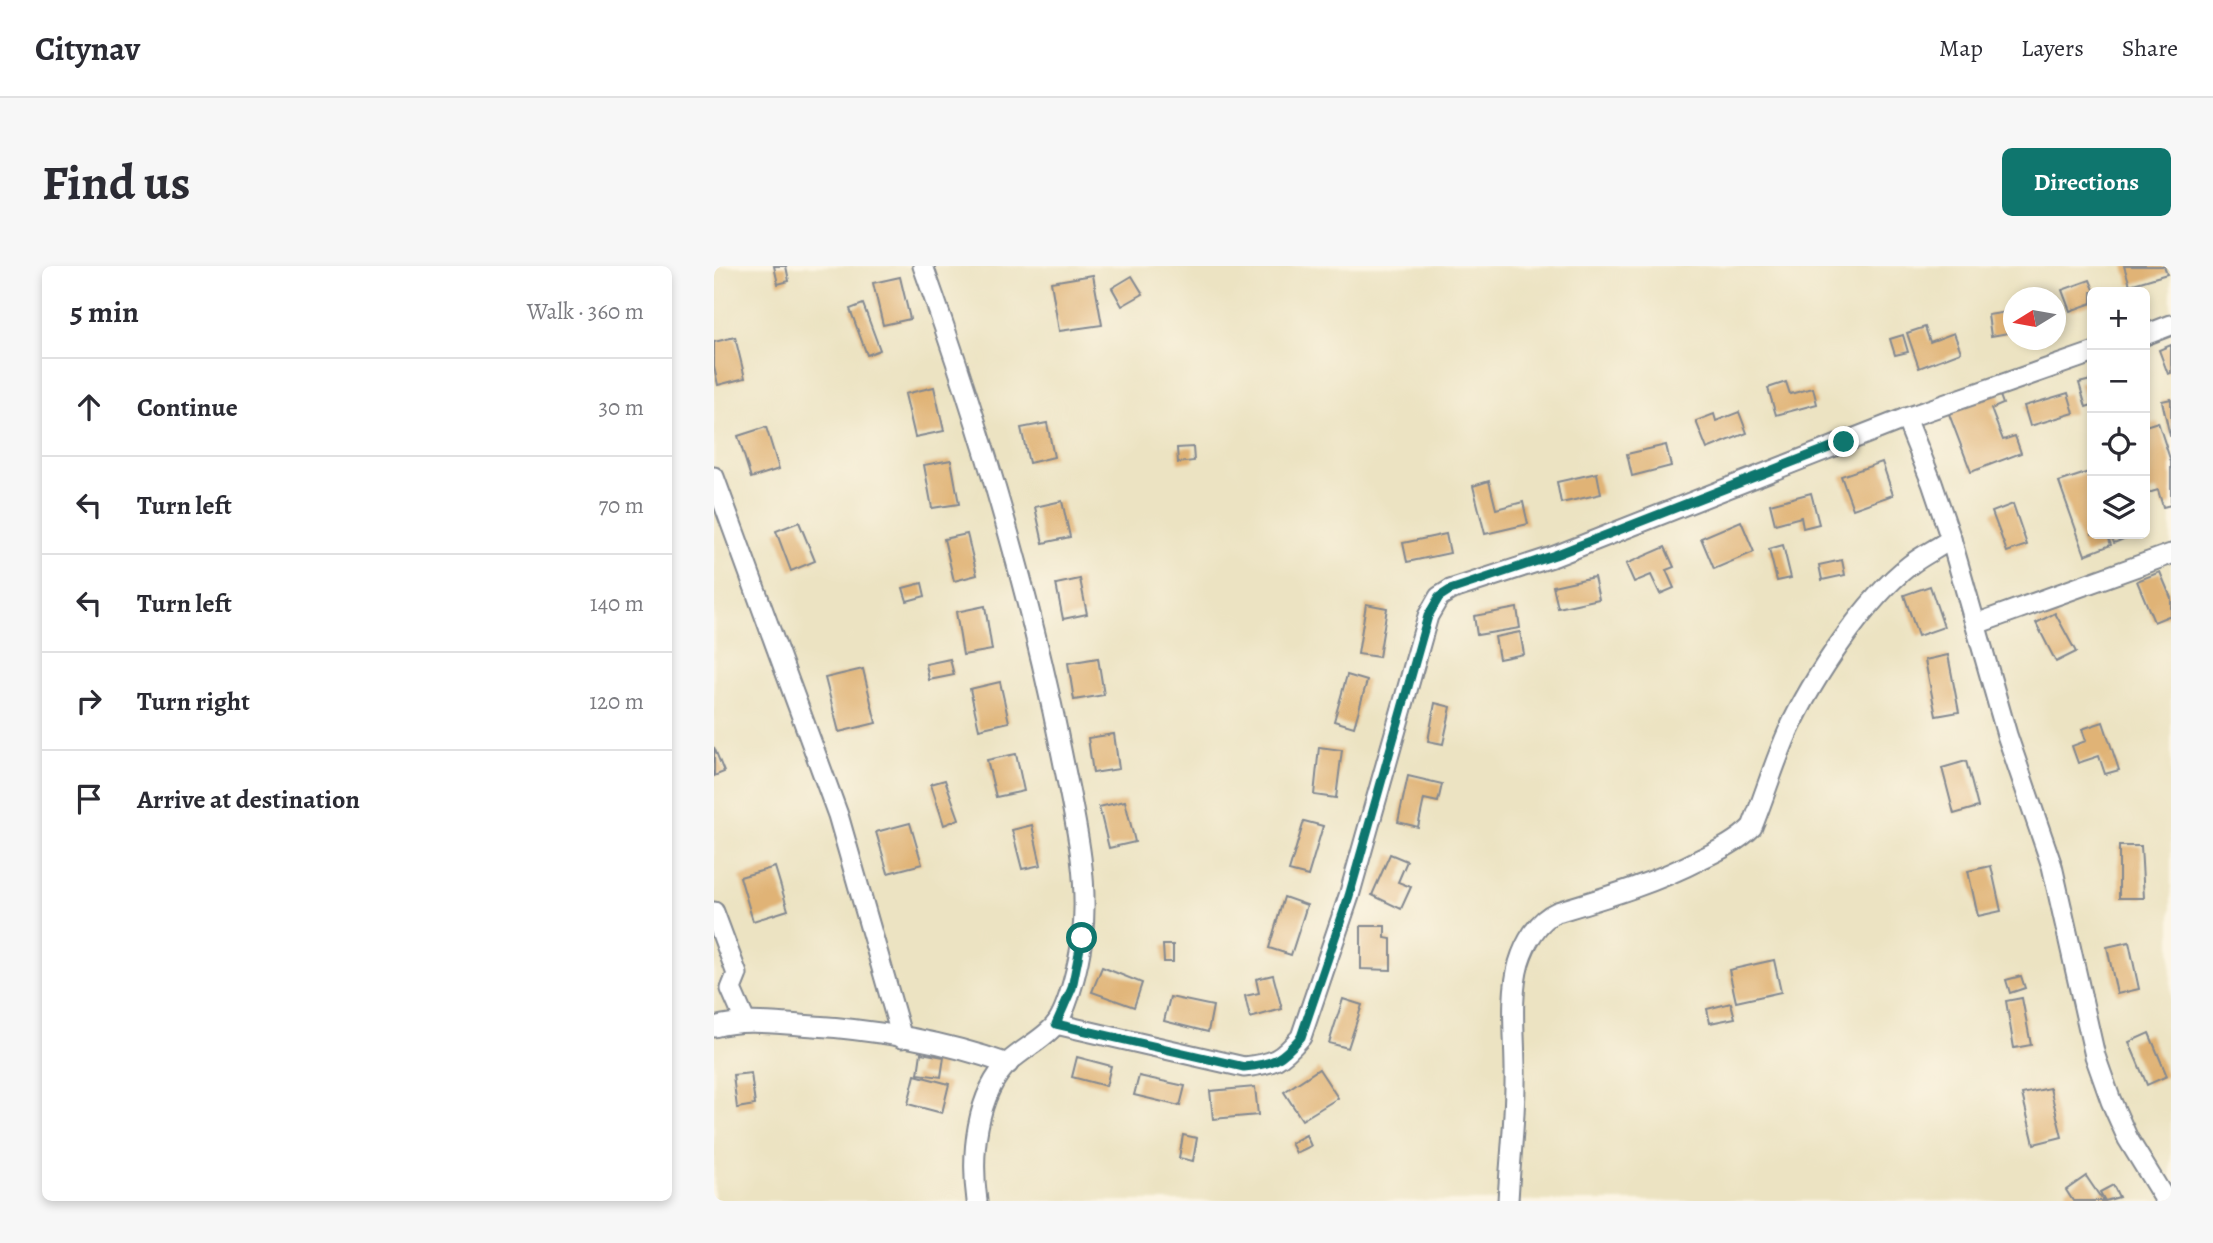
<!DOCTYPE html>
<meta charset="utf-8">
<style>
:root{--surface:#fff;--page:#f7f7f7;--text:#2b2b33;--muted:#7c7c81;--line:#e1e1e2;--accent:#0f766e}
body{margin:0;font-family:Alegreya,serif;background:var(--page);color:var(--text)}
.controls{position:absolute;right:21px;top:21px;display:grid;overflow:hidden;border-radius:10px;box-shadow:0 4px 10px #0003}
.controls button{width:63px;height:63px;display:grid;place-items:center;padding:0;border:0;border-bottom:2px solid var(--line);background:var(--surface);color:var(--text);font:35px sans-serif}
.compass{position:absolute;left:1289px;top:21px;width:63px;height:63px;border-radius:50%;background:var(--surface);box-shadow:0 4px 10px #0003;rotate:259deg}
.stop{position:absolute;width:21px;height:21px;margin:-16px;border:5px solid #0f766e;border-radius:50%;background:#fff}
.stop.end{background:#0f766e;border-color:#fff;box-shadow:0 2px 7px #0008}
.list{margin:0;padding:0;list-style:none}
h2{display:flex;justify-content:space-between;align-items:center;height:91px;margin:0;padding:0 28px;font-size:30px}
h2 small{font-size:23px;font-weight:400;color:var(--muted)}
.list li{display:grid;grid-template-columns:46px 1fr auto;gap:21px;align-items:center;box-sizing:border-box;height:98px;padding:0 28px;border-top:2px solid var(--line)}
.list b{display:block;font-size:26px;white-space:nowrap}
.list em{font-size:23px;font-style:normal;color:var(--muted)}
.icon{flex:none;width:38px;height:38px;fill:none;stroke:currentColor;stroke-width:2;stroke-linecap:round;stroke-linejoin:round}
.map{position:relative;flex:none;width:1457px;height:935px;overflow:hidden;border-radius:10px}
header{display:flex;align-items:center;gap:42px;box-sizing:border-box;height:98px;padding:0 35px;background:var(--surface);border-bottom:2px solid var(--line)}
header strong{font-size:33px}
nav{display:flex;gap:38px;margin-inline-start:auto;font-size:24px}
.intro{display:flex;align-items:center;justify-content:space-between;box-sizing:border-box;height:168px;padding:0 42px}
h1{margin:0;font-size:49px}
.button{padding:18px 32px;border-radius:10px;background:var(--accent);color:#fff;font-size:24px;font-weight:700}
main{display:flex;gap:42px;padding:0 42px}
aside{flex:1;background:var(--surface);border-radius:10px;box-shadow:0 4px 10px #0003}
.map>svg:first-child{display:block}
</style>
<header>
<strong>Citynav</strong>
<nav><a>Map</a><a>Layers</a><a>Share</a></nav>
</header>
<div class="intro"><h1>Find us</h1><a class="button">Directions</a></div>
<main>
<aside>
<h2>5 min<small>Walk · 360 m</small></h2>
<ul class="list">
<li><svg class="icon" aria-label="ahead" viewBox="0 0 24 24"><path d="M12 20V5M6 11l6-6 6 6"/></svg><div><b>Continue</b></div><em>30 m</em></li>
<li><svg class="icon" aria-label="left" viewBox="0 0 24 24"><path d="M17 20v-9H6M10 6l-5 5 5 5"/></svg><div><b>Turn left</b></div><em>70 m</em></li>
<li><svg class="icon" aria-label="left" viewBox="0 0 24 24"><path d="M17 20v-9H6M10 6l-5 5 5 5"/></svg><div><b>Turn left</b></div><em>140 m</em></li>
<li><svg class="icon" aria-label="right" viewBox="0 0 24 24"><path d="M7 20v-9h11M14 6l5 5-5 5"/></svg><div><b>Turn right</b></div><em>120 m</em></li>
<li><svg class="icon" aria-label="arrive" viewBox="0 0 24 24"><path d="M6 21V4h12l-3 4 3 4H6"/></svg><div><b>Arrive at destination</b></div></li>
</ul>
</aside>
<div class="map">
<svg width="1457" height="935" viewBox="0 0 1457 935">
<rect width="100%" height="100%" fill="#fcf5e5"/>
<filter id="ink" filterUnits="userSpaceOnUse"><feTurbulence type="fractalNoise" baseFrequency=".0143" numOctaves="2"/><feDisplacementMap in="SourceGraphic" scale="14" xChannelSelector="R" yChannelSelector="G"/><feConvolveMatrix kernelMatrix="1 2 1 2 8 2 1 2 1" color-interpolation-filters="sRGB"/></filter>
<filter id="wash" filterUnits="userSpaceOnUse"><feTurbulence type="fractalNoise" baseFrequency=".00686" numOctaves="4" result="noise"/><feDisplacementMap in="SourceGraphic" scale="28" xChannelSelector="R" yChannelSelector="G"/><feGaussianBlur stdDeviation="1.57" result="paint"/><feColorMatrix in="noise" values="0 0 0 0 0 0 0 0 0 0 0 0 0 0 0 0 0 1.4 0 .05"/><feComposite in="paint" operator="in"/></filter>
<g filter="url(#wash)">
<rect width="100%" height="100%" fill="#ece3c2"/>
<g id="blocks">
<g fill="#e0b376">
<path d="M60,0H72L75,15L64,18Z"/>
<path d="M1410,0H1450L1453,8L1416,19Z"/>
<path d="M379,9L388,59L345,65L337,16Z"/>
<path d="M418,10L429,28L408,40L398,22Z"/>
<path d="M186,11L196,53L169,59L159,17Z"/>
<path d="M1376,14L1381,26H1378V37L1356,45L1348,24Z"/>
<path d="M149,38L166,84L153,89L136,43Z"/>
<path d="M1300,45V66L1277,70L1274,49Z"/>
<path d="M1211,61L1216,76L1240,67L1247,86L1205,102L1193,67Z"/>
<path d="M1189,69L1194,86L1181,89L1176,73Z"/>
<path d="M21,71L31,112L4,119L0,101V76Z"/>
<path d="M1457,79V107L1454,108L1445,84Z"/>
<path d="M1377,114L1378,139L1372,141L1365,117Z"/>
<path d="M1072,116L1076,128L1099,122L1103,138L1062,149L1054,122Z"/>
<path d="M220,121L230,165L201,171L191,128Z"/>
<path d="M1283,121L1289,138L1277,143L1289,174L1301,170L1307,187L1257,206L1232,140Z"/>
<path d="M1354,127L1360,147L1316,160L1310,140Z"/>
<path d="M1457,133V170H1456L1448,135Z"/>
<path d="M1025,146L1033,167L993,183L982,155L1000,148L1002,155Z"/>
<path d="M1444,156L1457,196V239L1449,241L1444,224L1431,228V160Z"/>
<path d="M333,157L340,191L315,197L307,162Z"/>
<path d="M52,161L65,203L37,212L24,170Z"/>
<path d="M952,179L957,200L918,210L913,188Z"/>
<path d="M479,181L480,195L464,197L463,182Z"/>
<path d="M237,194L245,238L218,242L210,199Z"/>
<path d="M1168,196L1179,229L1139,243L1127,210Z"/>
<path d="M1378,205V268H1393L1397,279L1371,289L1345,216Z"/>
<path d="M883,207L887,228L847,237L843,216Z"/>
<path d="M775,215L782,243L809,236L814,258L771,268L759,220Z"/>
<path d="M1097,227L1105,258L1089,262L1087,251L1061,258L1056,238Z"/>
<path d="M348,235L356,271L329,277L321,241Z"/>
<path d="M1299,238L1313,279L1293,286L1278,246Z"/>
<path d="M1027,255L1040,286L1000,303L987,272Z"/>
<path d="M85,256L101,295L77,305L62,265Z"/>
<path d="M253,268L263,309L240,315L230,273Z"/>
<path d="M732,268L736,287L693,296L689,277Z"/>
<path d="M1396,268H1422L1400,277Z"/>
<path d="M1069,279L1077,312L1063,315L1055,283Z"/>
<path d="M951,281L960,301L952,304L960,322L946,328L937,309L920,316L912,298Z"/>
<path d="M1128,294L1131,309L1108,314L1105,299Z"/>
<path d="M1446,306L1457,332V349L1440,356L1423,315Z"/>
<path d="M880,311L885,333L844,342L839,320Z"/>
<path d="M366,313L373,348L349,353L342,318Z"/>
<path d="M208,317L211,330L193,335L189,322Z"/>
<path d="M1216,320L1230,361L1204,370L1190,329Z"/>
<path d="M652,338L673,342L665,391L644,388Z"/>
<path d="M271,340L278,384L249,389L242,346Z"/>
<path d="M803,342L806,362L763,369L760,350Z"/>
<path d="M1341,347L1362,386L1342,396L1322,357Z"/>
<path d="M806,366L810,388L785,393L781,371Z"/>
<path d="M1234,389L1245,446L1222,450L1211,394Z"/>
<path d="M384,392L390,429L360,434L354,397Z"/>
<path d="M236,393L240,409L215,414L212,398Z"/>
<path d="M149,403L162,457L125,466L111,412Z"/>
<path d="M633,409L653,415L640,461L620,455Z"/>
<path d="M286,416L295,456L265,463L256,423Z"/>
<path d="M721,437L737,441L729,478L714,475Z"/>
<path d="M1389,456L1405,504L1391,508L1385,490L1364,497L1358,480L1372,475L1368,463Z"/>
<path d="M400,468L405,503L379,507L374,472Z"/>
<path d="M0,481L10,506L0,510Z"/>
<path d="M605,481L628,484L622,532L600,529Z"/>
<path d="M302,488L310,525L282,531L273,494Z"/>
<path d="M1252,495L1264,541L1240,548L1228,502Z"/>
<path d="M694,510L728,518L724,536L710,533L704,561L684,556Z"/>
<path d="M231,514L245,553L230,559L217,518Z"/>
<path d="M411,535L421,576L395,582L385,541Z"/>
<path d="M590,555L609,560L594,610L575,605Z"/>
<path d="M196,557L208,598L174,607L162,566Z"/>
<path d="M318,559L327,599L308,603L298,564Z"/>
<path d="M1405,580H1427L1430,632H1405Z"/>
<path d="M676,588L693,595L684,616L697,621L687,643L658,629Z"/>
<path d="M1277,600L1287,645L1264,650L1254,605Z"/>
<path d="M61,601L74,644L39,655L26,611Z"/>
<path d="M570,631L593,639L577,689L555,682Z"/>
<path d="M647,660H671V672L677,673V704L647,703Z"/>
<path d="M1415,676L1425,723L1403,728L1393,681Z"/>
<path d="M449,679H459V696H450Z"/>
<path d="M1060,694L1067,726L1022,736L1015,704Z"/>
<path d="M388,701L428,717L420,741L378,726Z"/>
<path d="M559,709L568,743L536,752L531,730L545,727L542,713Z"/>
<path d="M1307,710L1311,722L1296,727L1292,714Z"/>
<path d="M456,731L499,740L494,766L450,755Z"/>
<path d="M1308,732L1317,779L1300,782L1292,735Z"/>
<path d="M629,733L648,739L634,782L615,777Z"/>
<path d="M1017,737L1021,752L996,757L993,743Z"/>
<path d="M1435,767L1453,810L1433,819L1415,776Z"/>
<path d="M207,787L230,791L227,811L204,808Z"/>
<path d="M363,791L397,800L392,820L358,811Z"/>
<path d="M605,803L624,832L588,854L570,826Z"/>
<path d="M37,807L41,839L23,842L19,809Z"/>
<path d="M201,809L235,818L228,847L194,838Z"/>
<path d="M425,810L471,820L466,840L420,829Z"/>
<path d="M541,821L544,849L499,853L496,825Z"/>
<path d="M1336,822L1348,871L1320,878L1308,828Z"/>
<path d="M469,869L483,872L479,895L465,892Z"/>
<path d="M592,869L597,880L582,887L577,877Z"/>
<path d="M1372,910L1389,935H1359L1352,924Z"/>
<path d="M1399,919L1405,931L1391,935L1386,926Z"/>
</g>
</g>
</g>
<g filter="url(#ink)">
<use href="#blocks" fill-opacity="0" stroke="#848990" stroke-width="2"/>
<g fill="none" stroke-linecap="round" stroke-linejoin="round">
<defs>
<g id="street">
<path d="M209,0C266,160 315,323 348,489C360,549 376,612 368,673C365,695 355,741 342,758C331,772 309,783 296,795C261,828 257,891 263,935"/>
<path d="M1431,69L1457,59"/>
<path d="M1192,152L1218,217L1237,273L1293,469L1338,600L1381,790L1397,835L1414,873L1452,935"/>
<path d="M0,211L124,549L188,772"/>
<path d="M1262,358L1457,288"/>
<path d="M0,646L23,708L17,723L31,755"/>
<path d="M342,758L530,801C560,798 567,794 587,771L635,630L714,350L725,331L736,324L841,290L1192,152L1378,87"/>
<path d="M0,761C29,753 57,757 86,759C157,763 227,774 294,798"/>
<path d="M794,935C796,895 801,856 801,816C802,778 795,733 805,697C811,677 824,654 843,646C893,631 941,617 987,593C1006,584 1024,575 1038,561C1051,529 1060,497 1074,466C1098,413 1151,334 1196,299C1209,289 1224,282 1237,273"/>
</g>
</defs>
<use href="#street" stroke="#848990" stroke-width="23"/>
<use href="#street" stroke="#fff" stroke-width="19"/>
</g>
</g>
<g fill="none" stroke-linecap="round" stroke-linejoin="round" filter="url(#ink)">
<path stroke="#0f766e" stroke-width="9" d="M368,672L358,722L342,758L530,801C560,798 567,794 587,771L635,630L714,350L725,331L736,324L841,289L1130,176"/>
</g>
</svg>
<div class="controls">
<button>+</button>
<button>−</button>
<button><svg class="icon" aria-label="locate" viewBox="0 0 24 24"><circle cx="12" cy="12" r="6"/><path d="M12 2v4M12 18v4M2 12h4M18 12h4"/></svg></button>
<button><svg class="icon" aria-label="layers" viewBox="0 0 24 24"><path d="M12 4l9 5-9 5-9-5zM3 14l9 5 9-5"/></svg></button>
</div>
<svg class="compass" viewBox="-18 -18 36 36"><path d="M0-13l5 13h-10z" fill="#e53935"/><path d="M0 13l5-13h-10z" fill="#7c7c81"/></svg>
<div class="stop" style="left:368px;top:672px"></div>
<div class="stop end" style="left:1130px;top:176px"></div>
</div>
</main>
